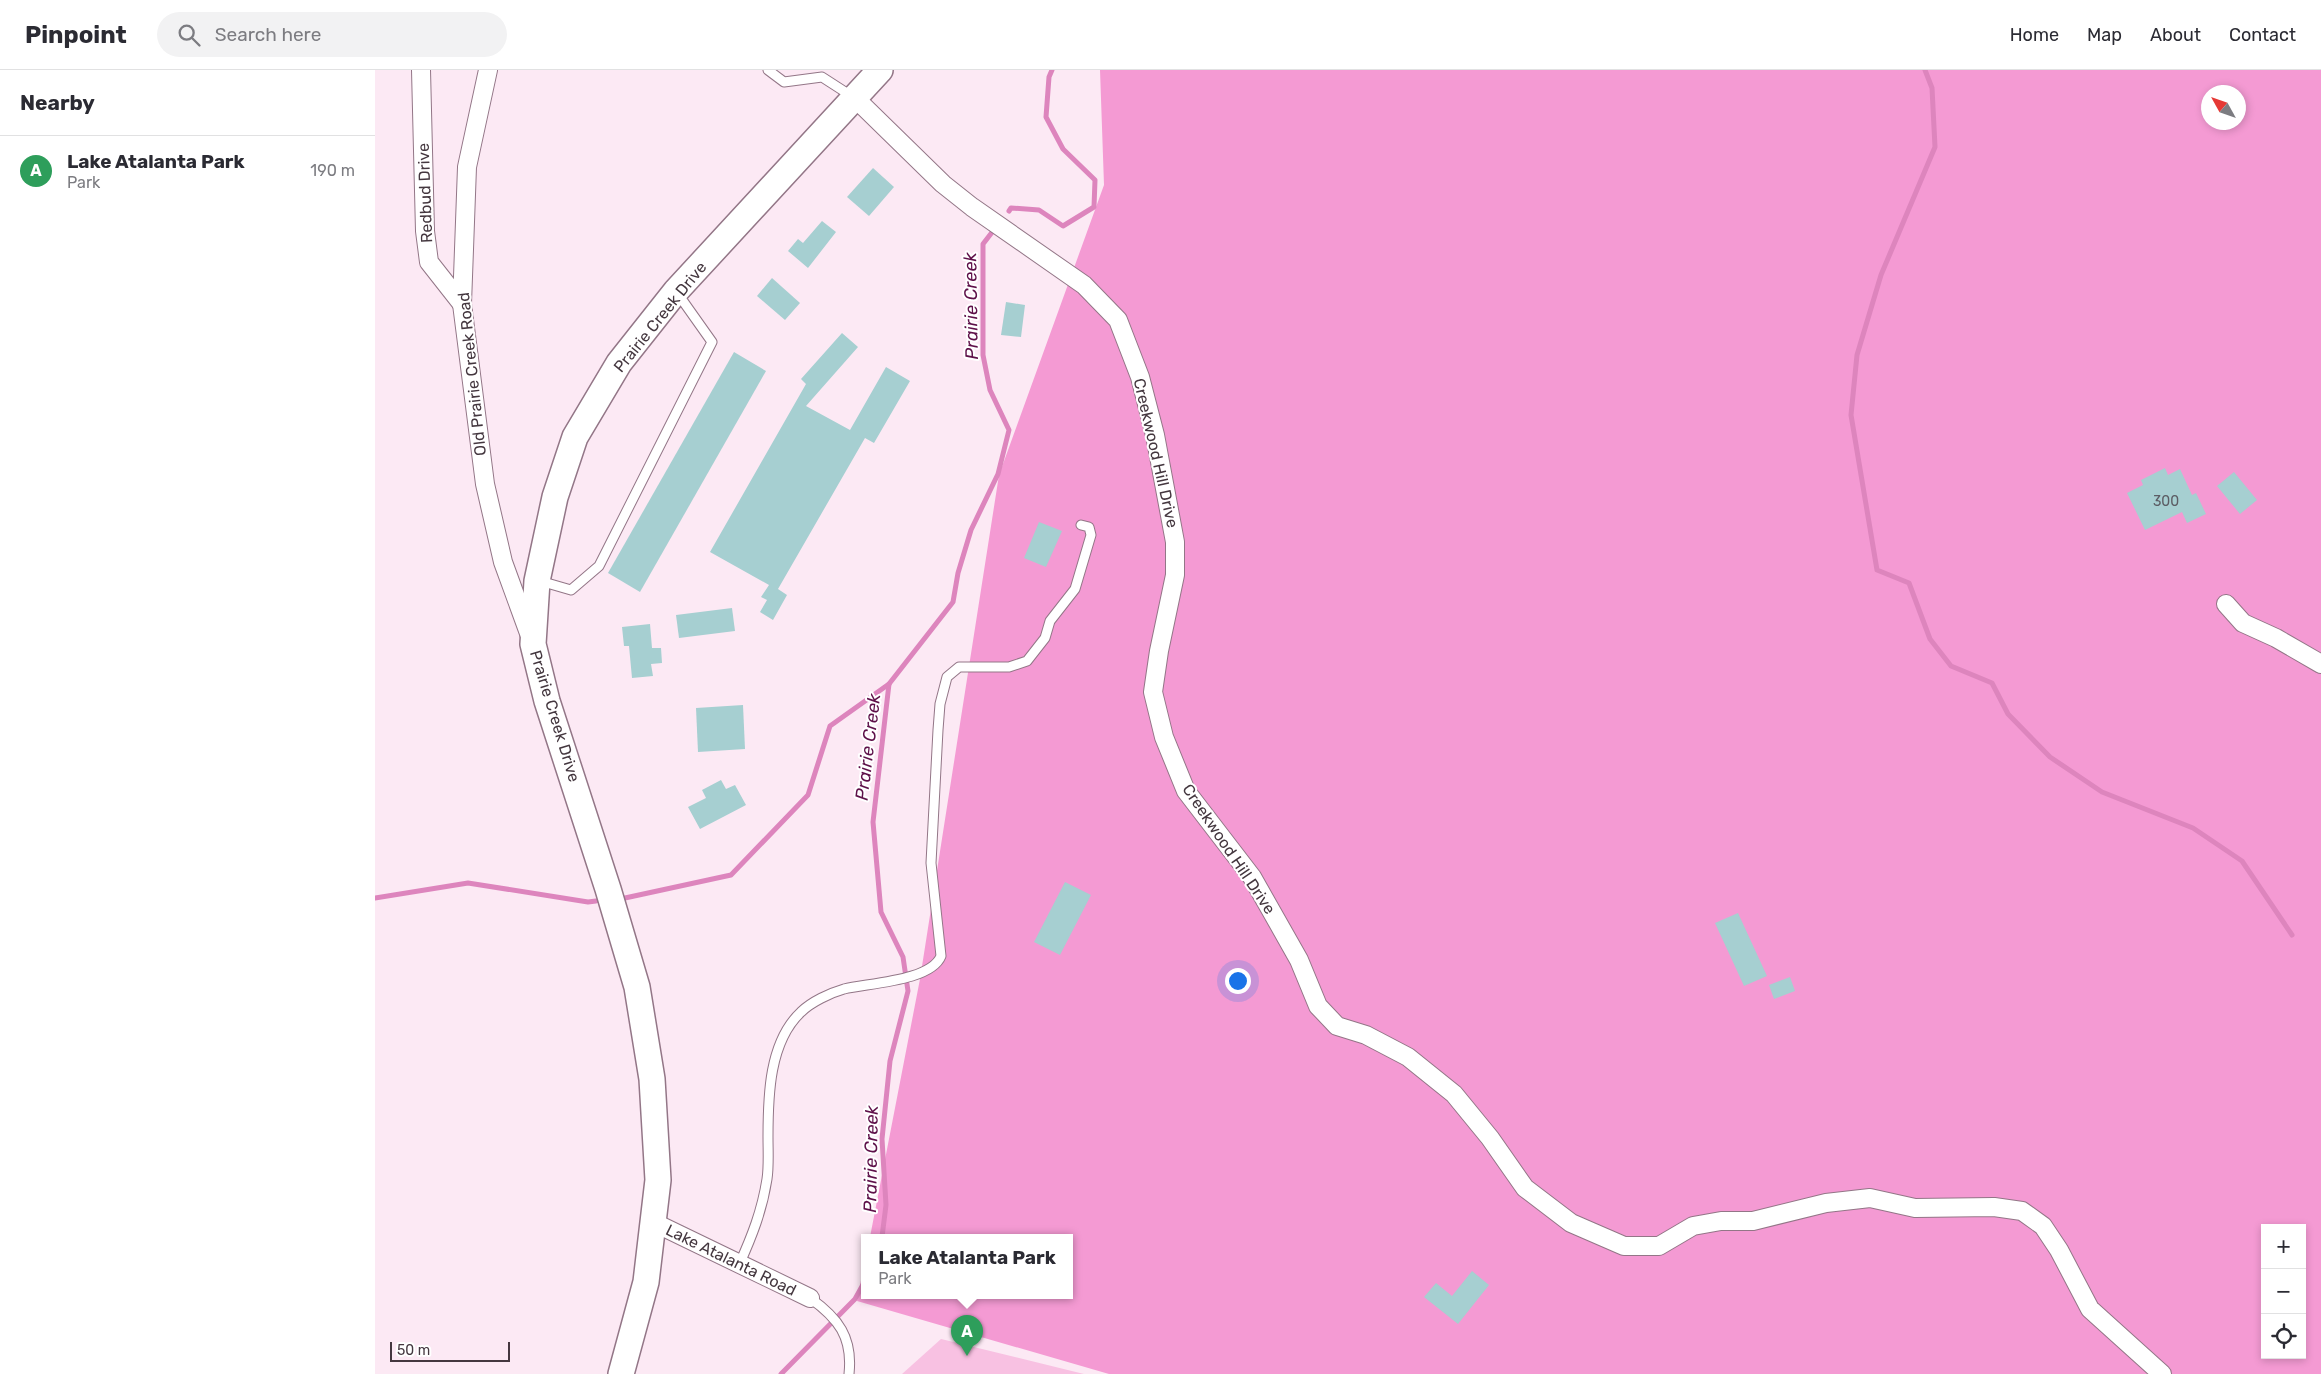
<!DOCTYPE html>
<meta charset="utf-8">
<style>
:root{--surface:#fff;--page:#f2f2f3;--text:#2b2b33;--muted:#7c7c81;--line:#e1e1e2;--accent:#1c696e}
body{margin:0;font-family:Rubik,sans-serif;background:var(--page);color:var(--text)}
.controls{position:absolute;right:15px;bottom:15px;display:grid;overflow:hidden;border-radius:0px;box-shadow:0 2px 8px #0003}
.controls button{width:45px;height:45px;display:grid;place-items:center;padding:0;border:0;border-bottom:1px solid var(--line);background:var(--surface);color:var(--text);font:25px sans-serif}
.compass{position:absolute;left:1826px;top:15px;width:45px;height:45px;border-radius:50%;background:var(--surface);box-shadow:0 2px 8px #0003;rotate:310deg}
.scale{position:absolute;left:15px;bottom:12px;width:120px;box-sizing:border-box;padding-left:5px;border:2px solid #44373f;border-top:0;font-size:14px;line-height:18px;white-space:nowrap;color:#44373f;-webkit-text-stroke:4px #fff;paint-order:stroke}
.you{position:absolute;left:862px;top:910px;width:18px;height:18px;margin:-12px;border:4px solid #fff;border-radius:50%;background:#1a73e8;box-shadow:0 0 0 8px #1a73e833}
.badge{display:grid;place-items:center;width:32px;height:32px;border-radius:50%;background:var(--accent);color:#fff;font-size:16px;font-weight:700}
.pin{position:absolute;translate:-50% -41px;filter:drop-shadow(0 1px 2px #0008)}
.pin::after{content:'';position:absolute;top:26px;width:18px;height:15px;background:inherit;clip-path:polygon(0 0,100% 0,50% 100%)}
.popup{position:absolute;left:486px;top:1164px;width:212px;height:65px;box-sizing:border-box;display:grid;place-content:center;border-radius:0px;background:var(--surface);filter:drop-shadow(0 1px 4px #0005);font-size:16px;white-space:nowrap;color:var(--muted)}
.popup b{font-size:19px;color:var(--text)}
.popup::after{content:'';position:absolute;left:50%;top:100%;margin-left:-10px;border:10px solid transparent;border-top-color:var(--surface)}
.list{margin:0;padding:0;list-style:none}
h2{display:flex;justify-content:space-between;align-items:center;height:65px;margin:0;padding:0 20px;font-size:21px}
h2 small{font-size:16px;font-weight:400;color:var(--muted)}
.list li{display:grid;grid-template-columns:32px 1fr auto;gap:15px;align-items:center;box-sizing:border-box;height:70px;padding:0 20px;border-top:1px solid var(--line)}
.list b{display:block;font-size:19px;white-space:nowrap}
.list p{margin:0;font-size:16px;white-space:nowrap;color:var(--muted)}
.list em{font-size:16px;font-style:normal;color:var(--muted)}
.icon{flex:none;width:28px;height:28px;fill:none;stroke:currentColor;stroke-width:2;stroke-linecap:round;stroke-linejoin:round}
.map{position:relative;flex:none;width:1946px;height:1304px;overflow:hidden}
header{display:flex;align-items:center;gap:30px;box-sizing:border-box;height:70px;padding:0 25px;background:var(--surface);border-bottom:1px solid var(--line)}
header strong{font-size:24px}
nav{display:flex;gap:28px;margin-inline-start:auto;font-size:18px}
.search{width:350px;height:45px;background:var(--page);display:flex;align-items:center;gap:12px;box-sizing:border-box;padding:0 18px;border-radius:28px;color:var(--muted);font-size:19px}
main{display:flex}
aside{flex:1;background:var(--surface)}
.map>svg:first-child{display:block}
</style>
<header>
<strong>Pinpoint</strong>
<div class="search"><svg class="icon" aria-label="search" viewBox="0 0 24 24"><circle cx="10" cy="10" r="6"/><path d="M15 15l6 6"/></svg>Search here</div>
<nav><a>Home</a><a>Map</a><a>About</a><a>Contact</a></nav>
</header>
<main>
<aside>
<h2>Nearby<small></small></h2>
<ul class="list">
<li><span class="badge" style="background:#2e9e5b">A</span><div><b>Lake Atalanta Park</b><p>Park</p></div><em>190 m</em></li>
</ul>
</aside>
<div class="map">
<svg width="1946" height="1304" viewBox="0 0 1946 1304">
<rect width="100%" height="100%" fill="#fce9f4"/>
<path fill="#f8c1e2" d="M566,1269L709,1304H527Z"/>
<path fill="#f49ad3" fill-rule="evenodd" d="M725,0H1946V1304H734L482,1231L489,1195L490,1225H694V1167H495L545,909L624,405L729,115ZM1834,22H1864V52H1834ZM1890,1158H1927V1285H1890Z"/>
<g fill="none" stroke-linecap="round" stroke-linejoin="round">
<g stroke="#dd85bd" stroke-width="5">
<path d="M1550,0L1557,18L1560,77L1506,205L1482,285L1476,345L1502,500L1534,513L1555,569L1576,596L1617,613L1633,644L1675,687L1727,722L1818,758L1867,791L1917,865"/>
<path d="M634,141L636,138L664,140L688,156L719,137L720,110L688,79L671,47L674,7L677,0"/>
<path d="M0,828L93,813L213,832L221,831"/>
<path d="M250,828L356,805L433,725L455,656L514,614"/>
<path d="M507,1167L511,1135L507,1069L515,991L533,921L528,887L506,842L498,752L514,614L578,532L583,503L596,460L623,404L634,360L615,320L608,285V174L618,161"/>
<path d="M406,1304L480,1229L490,1211"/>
</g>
</g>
<g fill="#a6cfd1">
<path d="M498,98L519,117L494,146L472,127Z"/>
<path d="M447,151L461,162L433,198L413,181L423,169L428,173Z"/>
<path d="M397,208L425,233L410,250L382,226Z"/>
<path d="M631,232L650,235L646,267L626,265Z"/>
<path d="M467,263L483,277L431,336L475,360L511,297L535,311L499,373L490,368L403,519L412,525L398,550L385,542L392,530L386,527L394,515L335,482L431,314L426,309Z"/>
<path d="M359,282L391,301L265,522L233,503Z"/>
<path d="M1790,398L1793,405L1805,399L1817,425L1821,423L1831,444L1812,453L1807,442L1770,460L1752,423L1768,415L1766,410Z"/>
<path d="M1859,402L1882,430L1865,444L1842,416Z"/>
<path d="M664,452L687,461L671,497L649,488Z"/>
<path d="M357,538L360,561L304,568L301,545Z"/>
<path d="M275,554L277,578H286L287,593L276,594L278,606L257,608L254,576H249L247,557Z"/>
<path d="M368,635L370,679L323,682L321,638Z"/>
<path d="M346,710L351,719L360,715L371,735L325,759L313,737L331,728L327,720Z"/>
<path d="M690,812L716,825L685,885L659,872Z"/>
<path d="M1363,843L1392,906L1369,916L1340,853Z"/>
<path d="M1415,907L1420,921L1399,929L1394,915Z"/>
<path d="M1097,1201L1114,1215L1083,1254L1049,1227L1061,1213L1077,1226Z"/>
</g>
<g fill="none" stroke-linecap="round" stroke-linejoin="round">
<defs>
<g id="service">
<path d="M393,0L409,12L447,7L478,27"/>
<path d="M165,511L196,520L224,496L337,272L303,224"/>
<path d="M364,1195C377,1166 387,1141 392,1109C394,1096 393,1081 393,1067C393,1026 394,972 426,942C436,932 455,923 469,919C494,913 556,911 566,886L556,793L563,660L565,634L572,607L584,597H634L652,591L670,568L675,551L700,519L716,465L714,457L706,455"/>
<path d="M435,1228C463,1248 478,1267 474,1304"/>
</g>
<g id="minor">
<path d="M46,0L50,161L54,192L87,234"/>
<path d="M113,0L92,97L87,234L110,414L128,492L155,566"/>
<path d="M480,28L568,114L597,137L709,215L743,250L765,307L780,365L800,472V505L784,581L778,622L789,667L811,721L877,807L924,890L943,936L962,956L991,965L1033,987L1079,1024L1115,1068L1150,1118L1196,1153L1249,1176H1284L1318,1156L1346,1151H1378L1451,1133L1495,1128L1540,1138L1619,1137L1647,1141L1668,1156L1684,1180L1715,1239L1787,1304"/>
<path d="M1851,534L1868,553L1901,568L1946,594"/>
<path d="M278,1152L435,1228"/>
</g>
<path id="secondary" d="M246,1304L271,1212L283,1110L277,1009L262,917L233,819L172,631L158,574L162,511L180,427L200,367L244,293L301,221L505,0"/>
</defs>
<use href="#service" stroke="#937687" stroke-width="11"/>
<use href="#minor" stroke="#937687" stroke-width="20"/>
<use href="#secondary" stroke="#937687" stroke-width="28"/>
<use href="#service" stroke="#fff" stroke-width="9"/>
<use href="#minor" stroke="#fff" stroke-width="18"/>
<use href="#secondary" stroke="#fff" stroke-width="25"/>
</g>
<g text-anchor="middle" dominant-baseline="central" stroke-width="4" stroke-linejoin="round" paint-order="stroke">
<g font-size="14" fill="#5c5d64">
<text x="1791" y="431">300</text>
</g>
<g font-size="16" fill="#44373f" stroke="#fff">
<text transform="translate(50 123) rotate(-92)">Redbud Drive</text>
<text transform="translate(285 247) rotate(-51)">Prairie Creek Drive</text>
<text transform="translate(97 304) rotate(-96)">Old Prairie Creek Road</text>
<text transform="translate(781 383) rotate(77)">Creekwood Hill Drive</text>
<text transform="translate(180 646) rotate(73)">Prairie Creek Drive</text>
<text transform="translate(854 779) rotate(56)">Creekwood Hill Drive</text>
<text transform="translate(356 1190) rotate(26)">Lake Atalanta Road</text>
</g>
<g font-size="18" font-style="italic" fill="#5e1049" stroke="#fff">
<text transform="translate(596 236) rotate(-91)">Prairie Creek</text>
<text transform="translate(493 677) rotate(-83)">Prairie Creek</text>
<text transform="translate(496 1089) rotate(-89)">Prairie Creek</text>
</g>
</g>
</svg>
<div class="controls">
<button>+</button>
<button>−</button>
<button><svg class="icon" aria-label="locate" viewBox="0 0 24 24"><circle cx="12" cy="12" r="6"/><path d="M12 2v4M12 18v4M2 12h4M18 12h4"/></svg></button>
</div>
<svg class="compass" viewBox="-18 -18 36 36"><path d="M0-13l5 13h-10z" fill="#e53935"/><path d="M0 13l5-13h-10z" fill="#7c7c81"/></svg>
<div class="scale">50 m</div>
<div class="you"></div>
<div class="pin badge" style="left:592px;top:1286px;background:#2e9e5b">A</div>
<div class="popup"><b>Lake Atalanta Park</b>Park</div>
</div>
</main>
